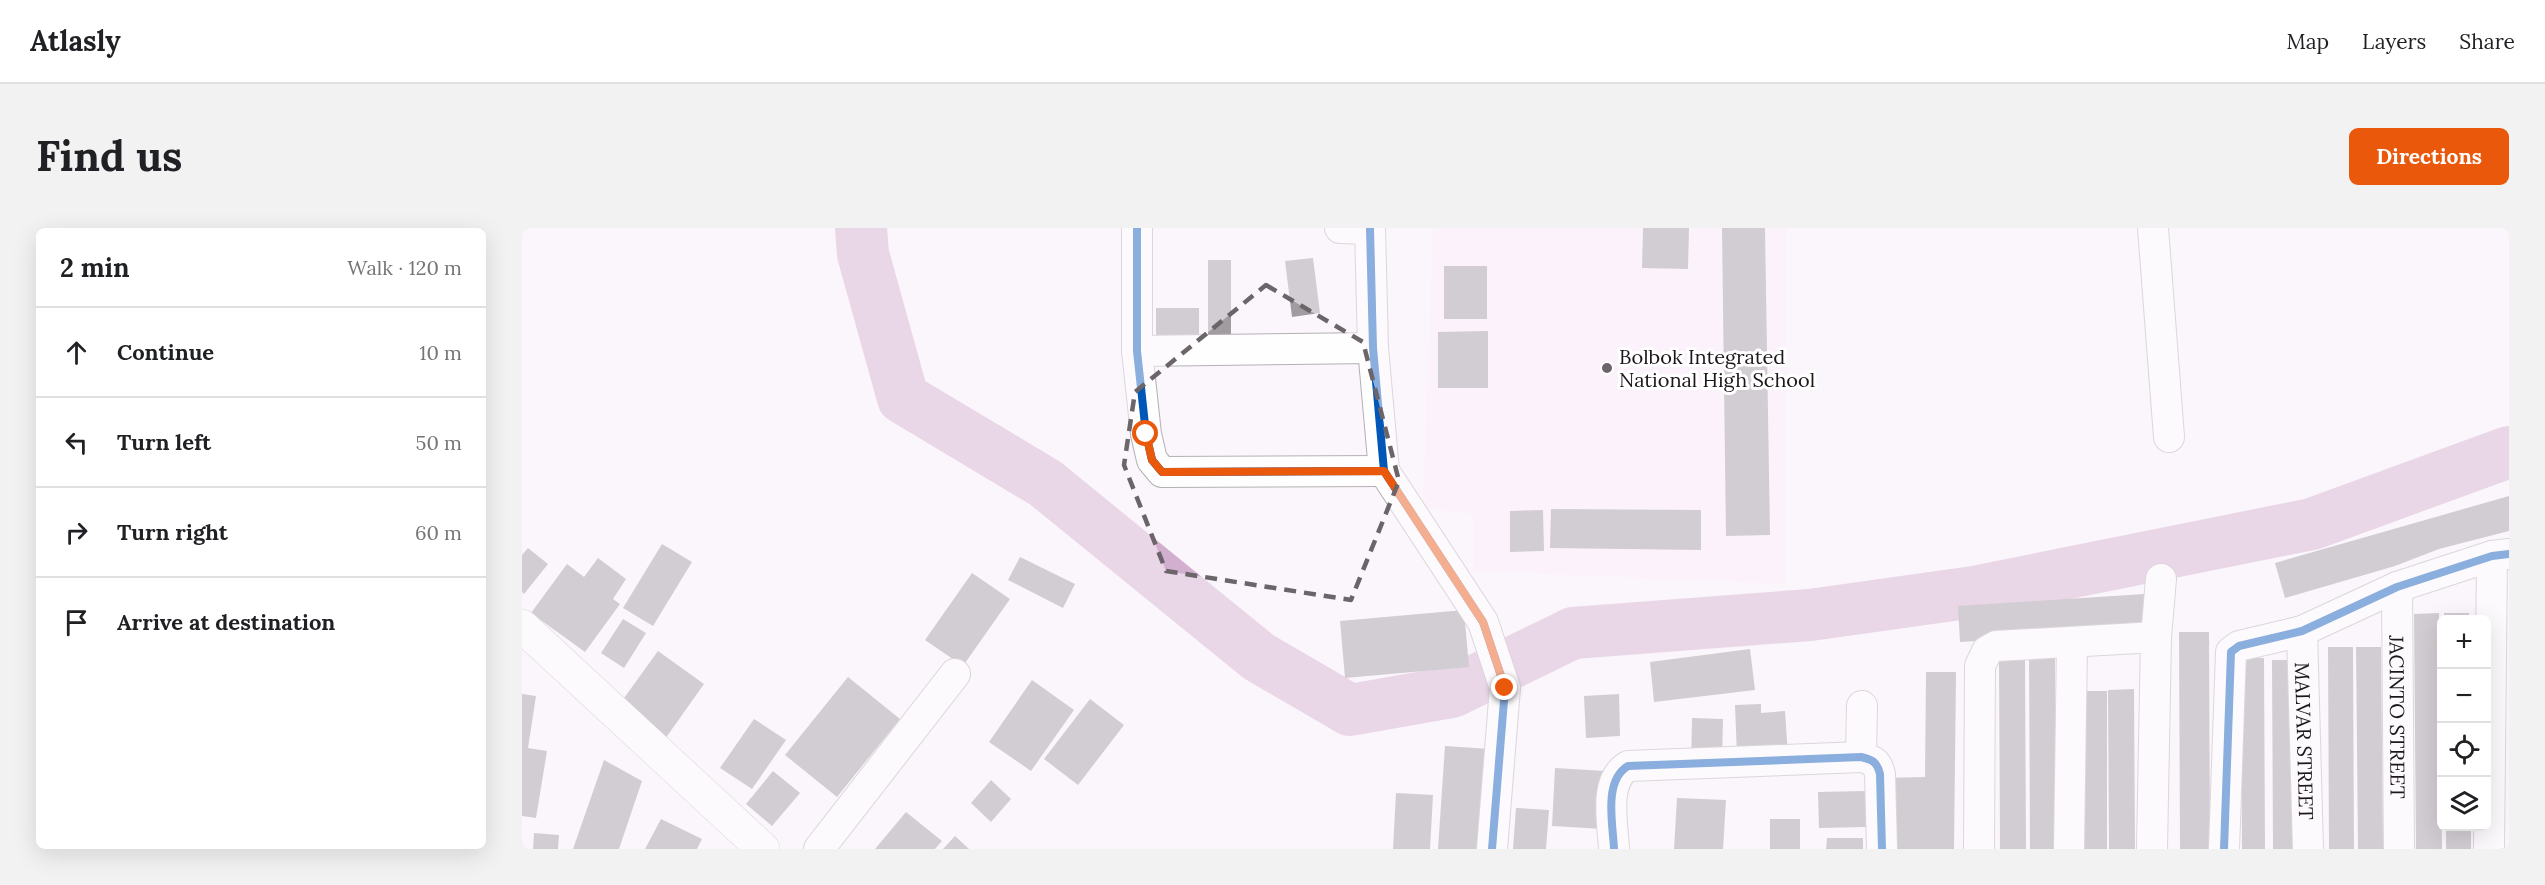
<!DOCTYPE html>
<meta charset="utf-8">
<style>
:root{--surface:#fff;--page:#f2f2f2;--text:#202124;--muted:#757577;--line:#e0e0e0;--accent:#ea580c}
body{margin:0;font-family:Lora,serif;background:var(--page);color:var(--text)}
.controls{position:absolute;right:18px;bottom:18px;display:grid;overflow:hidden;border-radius:9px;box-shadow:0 6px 24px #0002}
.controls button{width:54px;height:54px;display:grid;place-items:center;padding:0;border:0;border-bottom:2px solid var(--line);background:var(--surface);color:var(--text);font:30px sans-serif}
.stop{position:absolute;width:18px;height:18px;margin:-14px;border:4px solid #ea580c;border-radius:50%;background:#fff}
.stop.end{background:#ea580c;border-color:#fff;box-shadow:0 2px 6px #0008}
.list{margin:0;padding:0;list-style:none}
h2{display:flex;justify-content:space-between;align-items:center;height:78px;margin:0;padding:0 24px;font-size:26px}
h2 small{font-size:20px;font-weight:400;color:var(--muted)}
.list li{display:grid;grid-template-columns:39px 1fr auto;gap:18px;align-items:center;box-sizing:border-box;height:90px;padding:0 24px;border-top:2px solid var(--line)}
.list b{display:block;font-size:22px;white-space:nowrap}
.list em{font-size:20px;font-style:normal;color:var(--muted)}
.icon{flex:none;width:33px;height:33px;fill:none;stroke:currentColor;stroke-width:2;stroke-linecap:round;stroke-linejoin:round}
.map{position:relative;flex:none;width:1987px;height:621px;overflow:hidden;border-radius:9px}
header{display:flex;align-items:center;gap:36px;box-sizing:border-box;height:84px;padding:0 30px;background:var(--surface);border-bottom:2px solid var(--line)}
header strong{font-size:28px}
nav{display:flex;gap:33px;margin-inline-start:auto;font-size:21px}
.intro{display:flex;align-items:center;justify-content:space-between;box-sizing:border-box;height:144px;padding:0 36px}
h1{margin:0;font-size:42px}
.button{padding:15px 27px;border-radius:9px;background:var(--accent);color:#fff;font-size:21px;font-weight:700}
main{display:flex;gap:36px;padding:0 36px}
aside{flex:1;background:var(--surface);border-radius:9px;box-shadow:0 6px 24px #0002}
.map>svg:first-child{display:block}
</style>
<header>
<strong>Atlasly</strong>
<nav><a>Map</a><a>Layers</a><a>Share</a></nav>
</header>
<div class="intro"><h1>Find us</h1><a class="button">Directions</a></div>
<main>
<aside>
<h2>2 min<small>Walk · 120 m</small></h2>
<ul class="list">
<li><svg class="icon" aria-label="ahead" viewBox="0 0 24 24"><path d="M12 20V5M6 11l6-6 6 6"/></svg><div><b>Continue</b></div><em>10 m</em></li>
<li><svg class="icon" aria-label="left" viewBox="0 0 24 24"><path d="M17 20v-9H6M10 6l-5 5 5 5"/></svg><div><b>Turn left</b></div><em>50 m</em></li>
<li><svg class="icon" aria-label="right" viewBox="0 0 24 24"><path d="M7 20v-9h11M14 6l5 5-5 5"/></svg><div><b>Turn right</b></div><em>60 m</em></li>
<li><svg class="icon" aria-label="arrive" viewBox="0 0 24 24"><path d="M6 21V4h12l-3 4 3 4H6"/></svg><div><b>Arrive at destination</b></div></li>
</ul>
</aside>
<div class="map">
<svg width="1987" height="621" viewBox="0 0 1987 621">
<rect width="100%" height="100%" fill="#fbf6fb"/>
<path fill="#fdedfa" d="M911,0H1265L1263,356L951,343V286L901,280Z"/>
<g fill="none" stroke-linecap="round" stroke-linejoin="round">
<path stroke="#d2afce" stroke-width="52" d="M339,0L341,26L381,170L523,255L737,429L828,482L930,464L1051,405L1288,387L1452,364L1790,296L1987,224"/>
</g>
<g fill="#a09ca0">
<path d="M1121,0H1167L1166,41L1120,40Z"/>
<path d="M1200,0H1243L1248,307L1204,308Z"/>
<path d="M791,30L798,85L770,89L763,33Z"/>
<rect x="686" y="32" width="23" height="81"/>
<rect x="922" y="38" width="43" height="53"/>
<rect x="634" y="80" width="43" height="30"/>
<path d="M966,103V160H916V104Z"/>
<path d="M1987,268V303L1917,321L1873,338L1763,370L1753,335Z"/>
<path d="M1029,281L1179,282V322L1028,320Z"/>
<path d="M1021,282L1022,323L988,324V283Z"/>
<path d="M140,316L170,334L131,398L101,380Z"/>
<path d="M6,320L26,336L2,366L0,364V327Z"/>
<path d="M498,329L553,356L541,380L486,352Z"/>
<path d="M76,330L104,351L91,371L98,376L63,424L9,385L45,336L62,349Z"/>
<path d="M450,345L488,371L441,438L403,412Z"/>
<path d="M1622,366L1624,403L1438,414L1436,378Z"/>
<path d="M942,382L947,439L823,450L818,393Z"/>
<path d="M1917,385L1920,621H1894L1892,386Z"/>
<rect x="1922" y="385" width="25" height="7"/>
<path d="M101,391L124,405L102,440L79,425Z"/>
<path d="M1657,404H1687L1688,621H1658Z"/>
<path d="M1806,419H1831L1832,621H1807Z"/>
<path d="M1834,419H1859L1861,621H1836Z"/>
<path d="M1228,421L1233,462L1132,474L1128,434Z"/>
<path d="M136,423L182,456L143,511L97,477Z"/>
<path d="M1507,427H1533V621H1508Z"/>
<path d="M1477,428H1503L1504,621H1478Z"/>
<path d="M1719,430H1742L1743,621H1720Z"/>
<path d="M1750,432H1773L1774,621H1751Z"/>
<path d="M1404,444H1434L1432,621H1362L1361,550L1403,549Z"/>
<path d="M326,449L378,491L315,569L263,527Z"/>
<path d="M510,452L552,482L509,543L467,514Z"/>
<path d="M1612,461L1613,621H1587L1586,462Z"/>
<rect x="1559" y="463" width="26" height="158"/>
<path d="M0,466L14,468L6,520L25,523L14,590L0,588Z"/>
<path d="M1097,466L1098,508L1064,510L1062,468Z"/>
<path d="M568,471L602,497L556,557L522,531Z"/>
<path d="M1239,476V485L1263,483L1266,527L1215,528L1213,477Z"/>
<path d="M1170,490L1201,491L1200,536L1169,535Z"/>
<path d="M232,491L264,512L230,561L198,540Z"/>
<path d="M923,518L968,521L962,621H916Z"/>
<path d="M82,532L120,553L97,621H51Z"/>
<path d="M1033,540L1083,543L1081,601L1030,598Z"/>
<path d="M251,543L278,565L250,598L224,576Z"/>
<path d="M469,552L489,571L469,594L449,575Z"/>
<path d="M1343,563L1344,599L1297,600L1296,564Z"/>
<path d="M874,565L911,567L908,621H871Z"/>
<path d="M1155,570L1204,572L1201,621H1152Z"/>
<path d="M994,580L1027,582L1024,621H991Z"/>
<path d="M384,584L420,613L413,621H353Z"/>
<path d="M139,591L180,611L175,621H123Z"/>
<rect x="1248" y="591" width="30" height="30"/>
<rect x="1924" y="598" width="25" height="23"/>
<path d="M12,605L37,607L36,621H11Z"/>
<path d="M433,608L447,621H421Z"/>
<path d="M1305,610H1341V621H1304Z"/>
</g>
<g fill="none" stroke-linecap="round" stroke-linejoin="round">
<defs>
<g id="minor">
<path d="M615,0V123L624,206L630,232L640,244L862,243"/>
<path d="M818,0L848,1"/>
<path d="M848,0L851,120L862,243L961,394L983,460L970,621"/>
<path d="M1631,0L1647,209"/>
<path d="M615,123L851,120"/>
<path id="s1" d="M1875,359L1877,621"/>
<path id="s2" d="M1780,403L1786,621"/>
<path d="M1339,529L1340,478"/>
<path d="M297,621L433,446"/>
<path d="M1092,621C1091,596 1081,553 1106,538L1339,529C1351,532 1355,534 1358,546L1360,621"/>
<path d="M1457,621L1458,438L1465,423L1474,418L1634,409"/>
<path d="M1547,621L1550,414"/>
<path d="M1630,621L1634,409L1639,351"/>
<path d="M1702,621L1709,424L1717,418L1780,403L1875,359L1970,328L1987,326"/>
<path d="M1967,621L1970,328"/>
</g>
<path id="major" d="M0,398L241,621"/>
</defs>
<use href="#minor" stroke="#b5b0b5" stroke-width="32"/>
<use href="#major" stroke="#b5b0b5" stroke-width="34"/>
<use href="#minor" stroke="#fefefe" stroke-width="30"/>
<use href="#major" stroke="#fefefe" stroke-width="33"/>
<defs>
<g id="cycleway">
<path d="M615,0V123L624,206L630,232L640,244L862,243"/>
<path d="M848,0L851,120L862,243L961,394L983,460L970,621"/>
<path d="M1092,621C1091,596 1081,553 1106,538L1339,529C1351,532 1355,534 1358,546L1360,621"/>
<path d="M1702,621L1709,424L1717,418L1780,403L1875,359L1970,328L1987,326"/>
</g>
</defs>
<use href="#cycleway" stroke="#fff" stroke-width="11"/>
<use href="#cycleway" stroke="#0057b8" stroke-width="8"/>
</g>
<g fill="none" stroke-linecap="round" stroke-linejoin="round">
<path stroke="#ea580c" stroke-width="8" d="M624,206L630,232L640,244L862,243L961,394L983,460"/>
</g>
<path d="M0 0H1987V621H0ZM744,57L841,114L877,253L829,372L644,343L602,237L613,164Z" fill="#fbf6fb" fill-opacity=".55" fill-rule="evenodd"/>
<path fill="none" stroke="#6b656a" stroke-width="4.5" stroke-dasharray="12 8" stroke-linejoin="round" d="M744,57L841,114L877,253L829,372L644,343L602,237L613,164Z"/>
<circle fill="#6b656a" stroke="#fff" stroke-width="2" cx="1085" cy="140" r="6"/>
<g text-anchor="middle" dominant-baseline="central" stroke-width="6" stroke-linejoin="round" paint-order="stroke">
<g font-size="20" fill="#1d171c" stroke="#fff" text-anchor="start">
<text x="1097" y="128">Bolbok Integrated<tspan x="1097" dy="23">National High School</tspan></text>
</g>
<g font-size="20" fill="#1d171c" stroke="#fff">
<text stroke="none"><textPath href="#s1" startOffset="130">JACINTO STREET</textPath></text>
<text stroke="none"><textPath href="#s2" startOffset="110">MALVAR STREET</textPath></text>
</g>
</g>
</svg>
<div class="controls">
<button>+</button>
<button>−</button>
<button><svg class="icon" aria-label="locate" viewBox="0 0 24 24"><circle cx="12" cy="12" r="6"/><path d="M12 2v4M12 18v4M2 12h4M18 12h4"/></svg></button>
<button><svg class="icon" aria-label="layers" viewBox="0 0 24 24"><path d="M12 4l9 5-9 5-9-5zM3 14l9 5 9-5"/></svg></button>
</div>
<div class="stop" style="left:624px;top:206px"></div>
<div class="stop end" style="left:983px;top:460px"></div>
</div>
</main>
